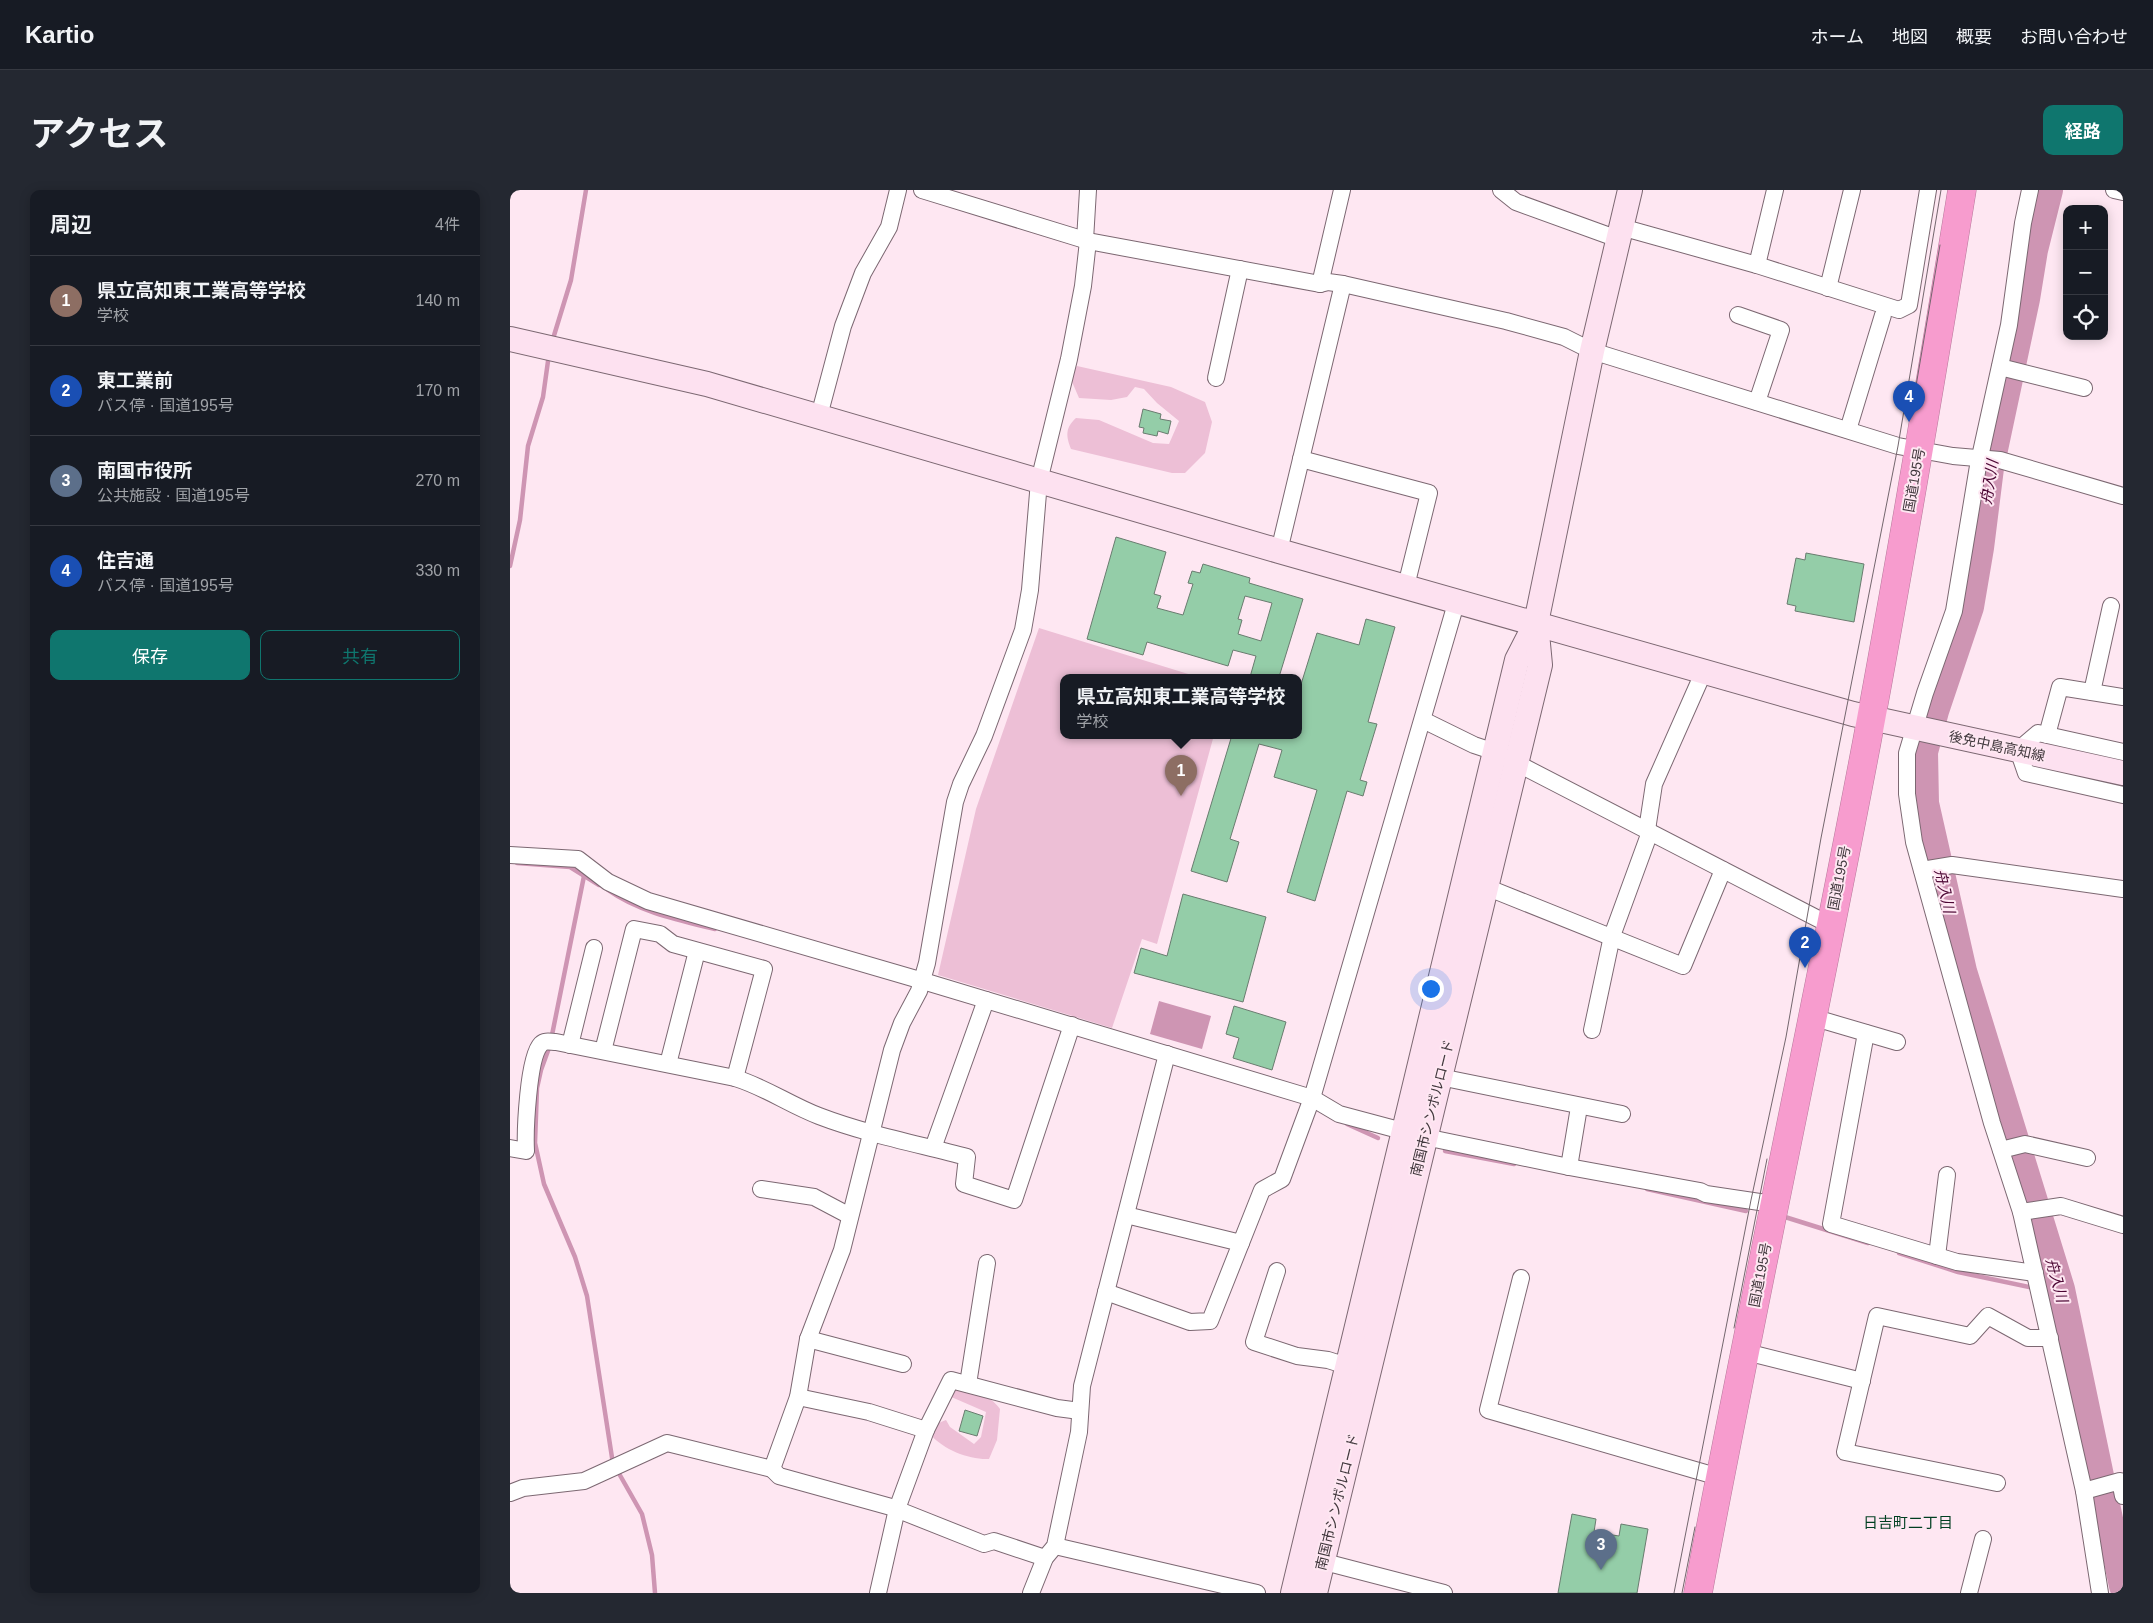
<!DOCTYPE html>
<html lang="ja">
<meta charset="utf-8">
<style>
:root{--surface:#171b24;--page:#242831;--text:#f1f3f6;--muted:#9ea1a6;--line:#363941;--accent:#0f766e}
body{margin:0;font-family:Helvetica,"Noto Sans JP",sans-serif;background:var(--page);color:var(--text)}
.controls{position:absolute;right:15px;top:15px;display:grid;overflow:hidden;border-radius:10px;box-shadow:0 2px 12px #0003}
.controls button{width:45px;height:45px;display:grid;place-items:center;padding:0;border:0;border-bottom:1px solid var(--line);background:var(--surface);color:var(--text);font:25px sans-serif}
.you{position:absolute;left:920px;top:798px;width:18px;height:18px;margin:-12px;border:4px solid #fff;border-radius:50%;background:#1a73e8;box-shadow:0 0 0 8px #1a73e833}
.badge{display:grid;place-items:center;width:32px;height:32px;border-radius:50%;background:var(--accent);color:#fff;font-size:16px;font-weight:700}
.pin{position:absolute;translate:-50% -41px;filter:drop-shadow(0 1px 2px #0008)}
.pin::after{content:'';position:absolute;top:26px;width:18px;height:15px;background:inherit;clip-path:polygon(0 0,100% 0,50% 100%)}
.popup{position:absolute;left:550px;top:484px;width:242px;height:65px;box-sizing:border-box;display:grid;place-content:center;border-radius:10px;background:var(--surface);filter:drop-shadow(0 1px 4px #0005);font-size:16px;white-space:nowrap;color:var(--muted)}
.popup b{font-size:19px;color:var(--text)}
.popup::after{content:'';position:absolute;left:50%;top:100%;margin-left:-10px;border:10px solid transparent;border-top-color:var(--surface)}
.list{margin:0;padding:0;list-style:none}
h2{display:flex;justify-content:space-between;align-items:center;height:65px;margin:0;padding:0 20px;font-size:21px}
h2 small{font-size:16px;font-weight:400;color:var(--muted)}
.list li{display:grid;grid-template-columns:32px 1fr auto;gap:15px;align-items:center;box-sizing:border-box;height:90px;padding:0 20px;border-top:1px solid var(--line)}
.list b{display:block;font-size:19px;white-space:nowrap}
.list p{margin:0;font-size:16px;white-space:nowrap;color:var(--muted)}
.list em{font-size:16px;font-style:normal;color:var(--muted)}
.actions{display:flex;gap:10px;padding:15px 20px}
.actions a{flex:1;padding:11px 0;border:1px solid var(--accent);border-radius:10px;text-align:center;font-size:18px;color:var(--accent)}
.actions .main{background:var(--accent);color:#fff}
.icon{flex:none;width:28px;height:28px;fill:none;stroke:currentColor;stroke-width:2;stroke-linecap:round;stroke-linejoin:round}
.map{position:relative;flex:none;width:1613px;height:1403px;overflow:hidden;border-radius:10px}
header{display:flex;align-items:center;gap:30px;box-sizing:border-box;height:70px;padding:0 25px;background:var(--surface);border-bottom:1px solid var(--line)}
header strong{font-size:24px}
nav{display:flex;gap:28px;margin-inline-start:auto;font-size:18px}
.intro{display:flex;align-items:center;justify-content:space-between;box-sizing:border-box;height:120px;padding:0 30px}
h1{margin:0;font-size:35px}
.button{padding:12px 22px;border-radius:10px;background:var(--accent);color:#fff;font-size:18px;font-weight:700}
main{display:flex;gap:30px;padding:0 30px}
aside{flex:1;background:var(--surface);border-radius:10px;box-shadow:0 2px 12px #0003}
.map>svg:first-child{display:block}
</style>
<header>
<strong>Kartio</strong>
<nav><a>ホーム</a><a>地図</a><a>概要</a><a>お問い合わせ</a></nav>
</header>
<div class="intro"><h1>アクセス</h1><a class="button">経路</a></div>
<main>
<aside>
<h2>周辺<small>4件</small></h2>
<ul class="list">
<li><span class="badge" style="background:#8d6e63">1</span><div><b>県立高知東工業高等学校</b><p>学校</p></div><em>140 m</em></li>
<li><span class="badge" style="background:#1a4fb4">2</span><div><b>東工業前</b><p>バス停 · 国道195号</p></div><em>170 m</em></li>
<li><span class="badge" style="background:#5c6f8a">3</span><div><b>南国市役所</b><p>公共施設 · 国道195号</p></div><em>270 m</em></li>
<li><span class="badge" style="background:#1a4fb4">4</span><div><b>住吉通</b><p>バス停 · 国道195号</p></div><em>330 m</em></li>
</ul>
<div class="actions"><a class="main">保存</a><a>共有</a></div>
</aside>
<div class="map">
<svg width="1613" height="1403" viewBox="0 0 1613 1403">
<rect width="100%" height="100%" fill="#fee7f2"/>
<g fill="#edbfd6">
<path d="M567,176L661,197L695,212L702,232L695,263L675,283H662L561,259C556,246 555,238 566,228L589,230L643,253L659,254L669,231L647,213L634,199L625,197L617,207L601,210L569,208L560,187Z"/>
<path d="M529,438L688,487H554V545H704L647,754L632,749L602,838L428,785L466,619Z"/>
<path d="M444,1198C460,1200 481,1205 490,1219L487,1250L479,1269C460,1270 434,1260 421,1245L426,1234L436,1230L440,1237L464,1254L471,1247L476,1222L439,1206Z"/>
</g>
<path fill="#ce95b3" d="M649,811L701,826L692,859L640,844Z"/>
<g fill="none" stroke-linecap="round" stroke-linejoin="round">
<g stroke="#ce95b3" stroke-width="4.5">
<path d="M42,152L61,90L76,0"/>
<path d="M0,376L10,330L18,256L33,207L39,164"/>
<path d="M7,673L60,677L89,695"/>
<path d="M98,700C129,722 168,730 205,739"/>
<path d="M42,845L74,686"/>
<path d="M39,858L31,880L27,898L25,953L34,994L65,1067L77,1106L103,1274"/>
<path d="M837,934L868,948"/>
<path d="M935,961L1004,974"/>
<path d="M1137,999L1236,1021"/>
<path d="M1275,1027L1358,1053"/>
<path d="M1389,1063L1448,1082L1524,1098"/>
<path d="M1532,1098L1551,1099"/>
<path d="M107,1280L132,1324L142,1365L145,1403"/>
</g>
<path stroke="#ce95b3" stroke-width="28" d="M1539,0L1524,60L1516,109L1480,278L1470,358L1460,417L1425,521L1414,562L1415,613L1453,781L1551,1099L1613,1396"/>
</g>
<g fill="#94cda8" stroke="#697c6f" fill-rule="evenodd">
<path d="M633,219L651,224L650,229L661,231L658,244L648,241L647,246L633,243L634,238L629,237Z"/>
<path d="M606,347L656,362L644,404L651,406L647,418L673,425L683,394L678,393L682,381L690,383L693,374L740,388L739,393L793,409L769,487H740L746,466L723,460L718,476L637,452L633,465L577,449ZM735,406L762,413L751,451L728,444L732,430L728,429Z"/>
<path d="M1296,363L1354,374L1344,432L1285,421L1286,416L1277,414L1286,368L1295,370Z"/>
<path d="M856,429L885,437L858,532L867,534L850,590L857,592L853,606L837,601L805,711L777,702L807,600L764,587L772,560L749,554L720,649L729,652L717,692L681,681L722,545H788V504L807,443L849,455Z"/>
<path d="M673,704L756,727L733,812L624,783L631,758L657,766Z"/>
<path d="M724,816L776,832L762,880L723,868L729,848L716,844Z"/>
<path d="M455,1220L473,1226L467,1246L449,1241Z"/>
<path d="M1062,1324L1086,1329L1084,1342L1109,1346L1111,1334L1138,1339L1127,1403H1048Z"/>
</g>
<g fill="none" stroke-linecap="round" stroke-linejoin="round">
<defs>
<g id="street">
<path d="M412,0L578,51L810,94L818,92L833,94L996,131L1054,147L1082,161L1388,256L1443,266L1490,270L1613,306"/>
<path d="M991,0L1006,12L1108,49"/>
<path d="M1520,0L1513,33L1499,135L1468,276L1444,421L1415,503L1397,563V604L1404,652L1482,933L1511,1022L1574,1301L1590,1403"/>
<path d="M1604,0L1613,2"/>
<path d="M1111,37L1247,75L1389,120L1399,115L1418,0"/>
<path d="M575,50L578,0"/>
<path d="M1247,75L1265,0"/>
<path d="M810,94L832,0"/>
<path d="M1318,98L1342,0"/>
<path d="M1228,125L1271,140L1247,212"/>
<path d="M1490,177L1574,198"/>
<path d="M706,188L730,79"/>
<path d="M309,226L333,136L353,83L379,37L388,0"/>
<path d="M1338,240L1373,125"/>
<path d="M791,269L919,303L896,396"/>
<path d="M769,361L833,94"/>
<path d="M1582,502L1601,416"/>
<path d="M913,530L964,555L985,562L1320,735"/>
<path d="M1537,545L1550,497L1613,507"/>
<path d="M1613,562L1528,543L1508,560L1516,583L1613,605"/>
<path d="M1137,640L1144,594L1194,481"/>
<path d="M0,665L68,669L98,692L138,711L413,791L802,908L829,924L915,947L1059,977L1190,1001L1196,1004L1263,1014"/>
<path d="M1412,680L1442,675L1613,699"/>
<path d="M976,697L1173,776L1213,680"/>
<path d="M1302,827L1387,852"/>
<path d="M1082,840L1102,746L1140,642"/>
<path d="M1356,843L1321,1034L1447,1072L1525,1083"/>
<path d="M60,855L84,758"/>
<path d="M93,861L124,739L150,744L163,754L254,779L225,888"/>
<path d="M158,874L187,761"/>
<path d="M930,887L1112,924"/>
<path d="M0,958L16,961C15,941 18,867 31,854C35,850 41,852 46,852L225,888C255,897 280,915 309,926C356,944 408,954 457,967L454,994L504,1010L562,835"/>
<path d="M423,958L476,810"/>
<path d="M1491,960L1515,954L1577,968"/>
<path d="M1059,977L1069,917"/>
<path d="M251,999L304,1007L340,1026"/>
<path d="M1511,1022L1551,1016L1613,1035"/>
<path d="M616,1025L731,1053"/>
<path d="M1427,1066L1437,985"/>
<path d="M767,1081L744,1152L787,1166L818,1170L837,1176"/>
<path d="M1011,1088L978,1220L1209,1287"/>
<path d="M596,1102L680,1132L700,1131L752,1000L772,989L802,908L947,410"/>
<path d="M298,1149L393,1174"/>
<path d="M1236,1162L1352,1191"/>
<path d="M458,1194L477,1073"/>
<path d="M288,1207L359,1222L416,1240L441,1190L547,1218L570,1221"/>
<path d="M262,1279L269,1286L381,1317L474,1354L484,1351L535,1368"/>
<path d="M1487,1293L1335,1262L1367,1126L1460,1146L1478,1126L1518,1148H1540"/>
<path d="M1574,1301L1610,1291L1613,1306"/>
<path d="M0,1303L13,1298L74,1291L157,1253L262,1279L288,1207L298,1149L332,1060L382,860L392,833L409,801L417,773L445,612L451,594L474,546L513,440L520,400L529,291L559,169L573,96L578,51"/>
<path d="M545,1356L747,1403"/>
<path d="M803,1369L934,1403"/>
<path d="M368,1403L387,1319L416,1240"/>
<path d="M521,1403L535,1368L545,1356L569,1242L572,1196L657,864"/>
<path d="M1459,1403L1473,1349"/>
</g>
<g id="secondary">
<path d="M0,149L197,194L769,361L1343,524L1613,583"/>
<path d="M783,1403L1007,470L1026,433L1082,161L1120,0"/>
<path d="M805,1403L1030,475L1026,433"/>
</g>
<path id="highway" d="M1188,1403C1241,1119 1303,836 1357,551C1391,368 1422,184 1452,0"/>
</defs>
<use href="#street" stroke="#7c6872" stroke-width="18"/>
<use href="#secondary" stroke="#7c6872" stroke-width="26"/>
<use href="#highway" stroke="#b7799b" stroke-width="29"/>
<use href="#street" stroke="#fff" stroke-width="16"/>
<use href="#secondary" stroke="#fde1f0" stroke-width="24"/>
<use href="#highway" stroke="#f79cce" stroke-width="28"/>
<g stroke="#73666d" stroke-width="1">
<path d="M1406,196L1430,55"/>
<path d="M1224,1138L1257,969"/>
<path d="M1164,1403L1241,1010L1276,847L1311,648L1388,256L1431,0"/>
<path d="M1172,1403L1185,1337"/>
</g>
</g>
<g text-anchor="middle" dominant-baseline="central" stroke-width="4" stroke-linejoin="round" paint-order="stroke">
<g font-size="14" fill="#41383d" stroke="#fee7f2">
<text transform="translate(1404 290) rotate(-80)">国道195号</text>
<text transform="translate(1487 556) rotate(12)">後免中島高知線</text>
<text transform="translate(1329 688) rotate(-79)">国道195号</text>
<text transform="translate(922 918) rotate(-76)">南国市シンボルロード</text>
<text transform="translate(1250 1085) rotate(-79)">国道195号</text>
<text transform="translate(827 1312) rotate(-76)">南国市シンボルロード</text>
</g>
<g font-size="15" font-style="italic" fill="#4c0734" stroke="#fee7f2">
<text transform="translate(1479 292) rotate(-81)">舟入川</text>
<text transform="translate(1435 701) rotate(77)">舟入川</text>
<text transform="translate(1547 1090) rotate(75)">舟入川</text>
</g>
<g font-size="15" fill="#003f21" stroke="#fee7f2">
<text x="1398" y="1332">日吉町二丁目</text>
</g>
</g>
</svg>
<div class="controls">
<button>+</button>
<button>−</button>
<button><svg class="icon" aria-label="locate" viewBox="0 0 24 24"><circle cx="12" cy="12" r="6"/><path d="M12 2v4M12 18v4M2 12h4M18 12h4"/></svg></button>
</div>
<div class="you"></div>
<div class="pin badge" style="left:671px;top:606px;background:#8d6e63">1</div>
<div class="popup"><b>県立高知東工業高等学校</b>学校</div>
<div class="pin badge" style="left:1295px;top:778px;background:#1a4fb4">2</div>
<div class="pin badge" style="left:1091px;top:1380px;background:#5c6f8a">3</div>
<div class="pin badge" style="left:1399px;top:232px;background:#1a4fb4">4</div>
</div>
</main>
